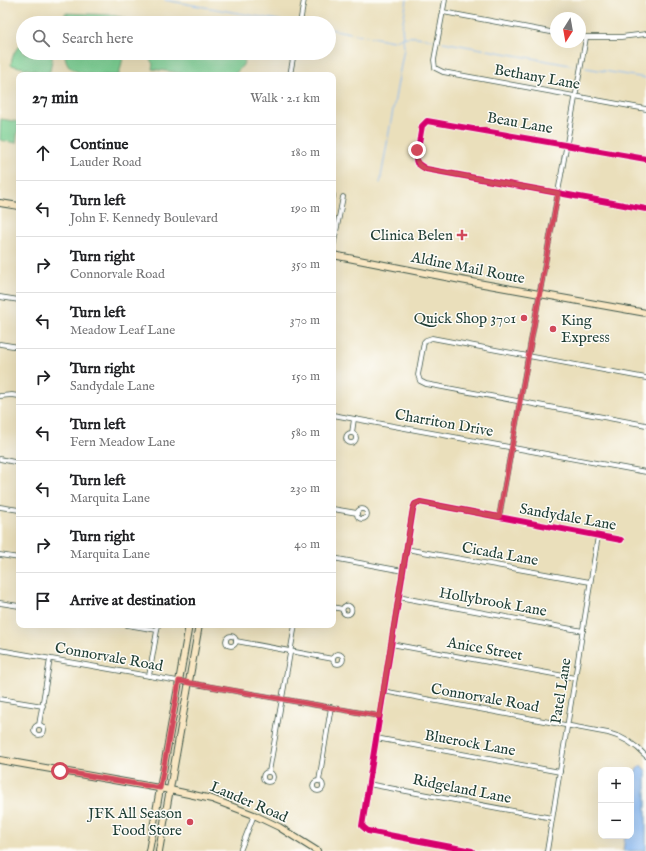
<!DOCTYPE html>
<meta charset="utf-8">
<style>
:root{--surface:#fff;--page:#f2f2f2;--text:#202124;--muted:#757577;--line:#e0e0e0}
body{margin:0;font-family:"IM FELL English",serif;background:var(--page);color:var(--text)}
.controls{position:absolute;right:12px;bottom:12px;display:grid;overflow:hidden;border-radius:8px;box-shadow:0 4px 16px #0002}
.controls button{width:36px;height:36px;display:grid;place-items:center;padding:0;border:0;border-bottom:1px solid var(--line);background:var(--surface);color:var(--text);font:20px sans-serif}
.compass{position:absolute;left:550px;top:12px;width:36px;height:36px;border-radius:50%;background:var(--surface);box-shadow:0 4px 16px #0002;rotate:191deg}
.stop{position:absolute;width:12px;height:12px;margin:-9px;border:3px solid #d1495b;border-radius:50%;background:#fff}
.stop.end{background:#d1495b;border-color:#fff;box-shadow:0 1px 4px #0008}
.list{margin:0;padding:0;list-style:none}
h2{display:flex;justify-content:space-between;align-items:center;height:52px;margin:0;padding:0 16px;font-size:17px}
h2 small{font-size:13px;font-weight:400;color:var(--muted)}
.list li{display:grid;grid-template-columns:26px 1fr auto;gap:12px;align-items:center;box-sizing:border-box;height:56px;padding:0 16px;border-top:1px solid var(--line)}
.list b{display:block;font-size:15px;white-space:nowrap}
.list p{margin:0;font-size:13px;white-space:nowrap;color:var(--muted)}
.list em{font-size:13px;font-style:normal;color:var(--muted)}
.icon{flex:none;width:22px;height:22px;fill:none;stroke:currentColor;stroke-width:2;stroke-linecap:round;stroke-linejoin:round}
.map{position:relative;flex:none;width:646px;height:851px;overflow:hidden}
.search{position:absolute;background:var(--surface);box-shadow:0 4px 16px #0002;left:16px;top:16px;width:320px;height:44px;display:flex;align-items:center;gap:10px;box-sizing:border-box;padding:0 14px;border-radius:22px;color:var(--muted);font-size:15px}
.panel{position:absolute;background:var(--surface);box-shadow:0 4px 16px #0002;left:16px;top:72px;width:320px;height:556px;border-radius:8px}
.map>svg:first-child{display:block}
</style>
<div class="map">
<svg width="646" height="851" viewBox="0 0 646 851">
<rect width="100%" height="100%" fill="#fdfcf7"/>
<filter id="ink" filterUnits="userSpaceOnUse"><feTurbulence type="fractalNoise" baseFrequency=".025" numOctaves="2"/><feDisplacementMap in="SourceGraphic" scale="8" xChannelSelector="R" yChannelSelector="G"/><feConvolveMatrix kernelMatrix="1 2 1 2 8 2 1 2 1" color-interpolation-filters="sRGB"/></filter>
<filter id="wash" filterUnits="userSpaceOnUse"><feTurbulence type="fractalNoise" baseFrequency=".012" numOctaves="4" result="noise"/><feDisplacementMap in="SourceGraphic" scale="16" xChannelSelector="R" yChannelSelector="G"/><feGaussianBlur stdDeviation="0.9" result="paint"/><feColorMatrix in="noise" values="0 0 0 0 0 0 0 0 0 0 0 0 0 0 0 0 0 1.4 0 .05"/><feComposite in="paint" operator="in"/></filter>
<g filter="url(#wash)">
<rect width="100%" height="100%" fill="#eadfbb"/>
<g fill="#7ed295" stroke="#4e8864">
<path d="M65,13L111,15L125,18L129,23H65Z"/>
<path d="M23,42V53H53L50,71L45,73L11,65C12,55 16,48 23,42Z"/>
<path d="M65,53H124L119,75C102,75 64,79 65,53Z"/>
<path d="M146,53H245L246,55L243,65L234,75H194L152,69L153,64Z"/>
<path d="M1,119L19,122L16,143L0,140Z"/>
</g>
<path fill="#88baf5" stroke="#547c94" d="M641,765L646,771V851H623L625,836H631V799L636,770Z"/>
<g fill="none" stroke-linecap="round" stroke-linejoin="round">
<g stroke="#88baf5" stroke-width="1">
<path d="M165,0L294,23"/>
<path d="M329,29L393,41C409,34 417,37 433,40"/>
<path d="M443,42L575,66"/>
<path d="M586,68L646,78"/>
<path d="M380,183L404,48L402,27L407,0"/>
</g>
</g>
</g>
<g filter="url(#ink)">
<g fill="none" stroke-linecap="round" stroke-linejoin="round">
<defs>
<g id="street">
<path d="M445,0L434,60L435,68L443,72L646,109"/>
<path d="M443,12L556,33"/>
<path d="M300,23L304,0"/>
<path d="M580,37H621L646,34"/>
<path d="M290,75L294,53"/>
<path d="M646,159L427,121L422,126L416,160L417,163L426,169L646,209"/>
<path d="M333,197V195"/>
<path d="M333,247L343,197"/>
<path d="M0,297L19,300"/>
<path d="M0,344L19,347"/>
<path d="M646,378L432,338L426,340L424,342L418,375L420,381L426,384L646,425"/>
<path d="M0,396L12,395L19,396"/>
<path d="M333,415L646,472"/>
<path d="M352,433L354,419"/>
<circle cx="351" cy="438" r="5"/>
<path d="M0,459L19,463"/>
<path d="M0,507L19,510"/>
<path d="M333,509L357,513"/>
<circle cx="362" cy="514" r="5"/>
<path d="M499,517L586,38"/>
<path d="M406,549L590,582"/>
<path d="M0,555L19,558"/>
<path d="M333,558L403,571"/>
<path d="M398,597L583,631"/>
<path d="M0,603L19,606"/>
<circle cx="347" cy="610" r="4.5"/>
<path d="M333,607L342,609"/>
<path d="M127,625L157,630"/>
<circle cx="231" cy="641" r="5"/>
<path d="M236,641L333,659"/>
<path d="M391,644L575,678"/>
<path d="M0,650L379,716"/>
<circle cx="338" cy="659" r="5"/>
<path d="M149,676L158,625"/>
<path d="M383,691L608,733C624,737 635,744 646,756"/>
<path d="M0,699L43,706"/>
<path d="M39,725L50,659"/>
<circle cx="39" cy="730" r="5"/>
<path d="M376,738L560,772"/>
<path d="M269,772L295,625"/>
<circle cx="268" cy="777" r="5"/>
<path d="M319,781L331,707"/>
<circle cx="318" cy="786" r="5"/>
<path d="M368,784L552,818"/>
<path d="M240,851L254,815"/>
<path d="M472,851L368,831L362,826L413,509L415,504L420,502L621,540"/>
<path d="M547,851L598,536"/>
</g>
<g id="secondary">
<path d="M0,203L19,206"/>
<path d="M333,255L461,280L646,313"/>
<path d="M0,760L170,790L212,799L254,815L279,827L317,851"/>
<path d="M149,851L189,625"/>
<path d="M159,851L199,625"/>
</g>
</defs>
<use href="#street" stroke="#3d5548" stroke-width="5.5"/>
<use href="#secondary" stroke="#3d5548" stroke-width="8"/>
<use href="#street" stroke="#fff" stroke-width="4"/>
<use href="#secondary" stroke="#f9e7c3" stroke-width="6"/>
<defs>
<g id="cycleway">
<path d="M646,159L427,121L422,126L416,160L417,163L426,169L646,209"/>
<path d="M472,851L368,831L362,826L413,509L415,504L420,502L621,540"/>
</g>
</defs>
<use href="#cycleway" stroke="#fdfcf7" stroke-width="8"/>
<use href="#cycleway" stroke="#d6006c" stroke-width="6"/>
</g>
</g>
<g fill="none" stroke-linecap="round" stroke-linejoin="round" filter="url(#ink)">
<path stroke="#d1495b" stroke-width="5" d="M60,771L160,788L179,681L379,716L413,508L415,504L420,502L499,517L558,193L426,169C417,166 415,160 417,150"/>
</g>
<g fill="#d1495b" stroke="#fdfcf7" stroke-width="1.5">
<path d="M460 229h4v4h4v4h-4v4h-4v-4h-4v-4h4z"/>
<circle cx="524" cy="318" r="4"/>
<circle cx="553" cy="329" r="4"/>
<circle cx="190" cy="822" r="4"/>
</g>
<g text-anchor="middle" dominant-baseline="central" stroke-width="3" stroke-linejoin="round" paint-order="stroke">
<g font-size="15" fill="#1f3d34" stroke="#fdfcf7">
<text transform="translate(537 77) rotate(10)">Bethany Lane</text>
<text transform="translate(520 123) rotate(10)">Beau Lane</text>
<text transform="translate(468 268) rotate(11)">Aldine Mail Route</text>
<text transform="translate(444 423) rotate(10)">Charriton Drive</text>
<text transform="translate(568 517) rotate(10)">Sandydale Lane</text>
<text transform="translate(500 554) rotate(10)">Cicada Lane</text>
<text transform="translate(493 602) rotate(10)">Hollybrook Lane</text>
<text transform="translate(485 649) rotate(10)">Anice Street</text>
<text transform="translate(109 657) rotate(10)">Connorvale Road</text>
<text transform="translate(561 691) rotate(-81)">Patel Lane</text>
<text transform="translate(485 698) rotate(10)">Connorvale Road</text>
<text transform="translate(470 743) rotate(10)">Bluerock Lane</text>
<text transform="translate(462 789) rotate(11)">Ridgeland Lane</text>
<text transform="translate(249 802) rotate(23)">Lauder Road</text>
</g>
<g font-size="15" fill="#1f3d34" stroke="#fdfcf7" text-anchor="end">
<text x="453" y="235">Clinica Belen</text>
<text x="516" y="318">Quick Shop 3701</text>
<text x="561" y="320" text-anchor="start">King<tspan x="561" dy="17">Express</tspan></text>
<text x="182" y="813">JFK All Season<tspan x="182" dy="17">Food Store</tspan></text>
</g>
</g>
</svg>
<div class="controls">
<button>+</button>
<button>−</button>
</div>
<svg class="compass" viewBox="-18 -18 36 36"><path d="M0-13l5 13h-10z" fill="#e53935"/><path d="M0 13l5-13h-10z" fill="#757577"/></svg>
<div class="stop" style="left:60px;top:771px"></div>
<div class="stop end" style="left:417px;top:150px"></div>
<div class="search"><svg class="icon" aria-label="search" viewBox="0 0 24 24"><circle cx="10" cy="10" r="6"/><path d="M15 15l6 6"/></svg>Search here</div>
<section class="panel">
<h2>27 min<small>Walk · 2.1 km</small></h2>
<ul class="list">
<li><svg class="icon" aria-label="ahead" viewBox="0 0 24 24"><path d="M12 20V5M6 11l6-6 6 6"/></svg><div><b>Continue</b><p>Lauder Road</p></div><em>180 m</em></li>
<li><svg class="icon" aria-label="left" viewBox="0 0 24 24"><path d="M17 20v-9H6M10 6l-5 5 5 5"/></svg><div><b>Turn left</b><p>John F. Kennedy Boulevard</p></div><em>190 m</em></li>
<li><svg class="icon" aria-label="right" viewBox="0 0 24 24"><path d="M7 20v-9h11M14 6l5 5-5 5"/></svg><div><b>Turn right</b><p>Connorvale Road</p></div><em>350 m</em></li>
<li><svg class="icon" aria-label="left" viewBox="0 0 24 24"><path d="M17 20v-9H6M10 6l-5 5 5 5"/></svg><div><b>Turn left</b><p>Meadow Leaf Lane</p></div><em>370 m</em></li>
<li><svg class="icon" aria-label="right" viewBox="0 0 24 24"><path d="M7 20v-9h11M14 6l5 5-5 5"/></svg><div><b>Turn right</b><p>Sandydale Lane</p></div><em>150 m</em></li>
<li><svg class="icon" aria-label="left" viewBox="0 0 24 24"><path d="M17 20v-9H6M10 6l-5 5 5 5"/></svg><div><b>Turn left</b><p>Fern Meadow Lane</p></div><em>580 m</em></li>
<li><svg class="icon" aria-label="left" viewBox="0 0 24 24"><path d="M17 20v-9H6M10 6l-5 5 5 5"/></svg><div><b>Turn left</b><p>Marquita Lane</p></div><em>230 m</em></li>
<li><svg class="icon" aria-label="right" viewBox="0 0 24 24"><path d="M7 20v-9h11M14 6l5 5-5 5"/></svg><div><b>Turn right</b><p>Marquita Lane</p></div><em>40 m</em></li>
<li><svg class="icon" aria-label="arrive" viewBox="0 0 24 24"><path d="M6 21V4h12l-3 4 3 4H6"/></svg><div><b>Arrive at destination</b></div></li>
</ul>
</section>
</div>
